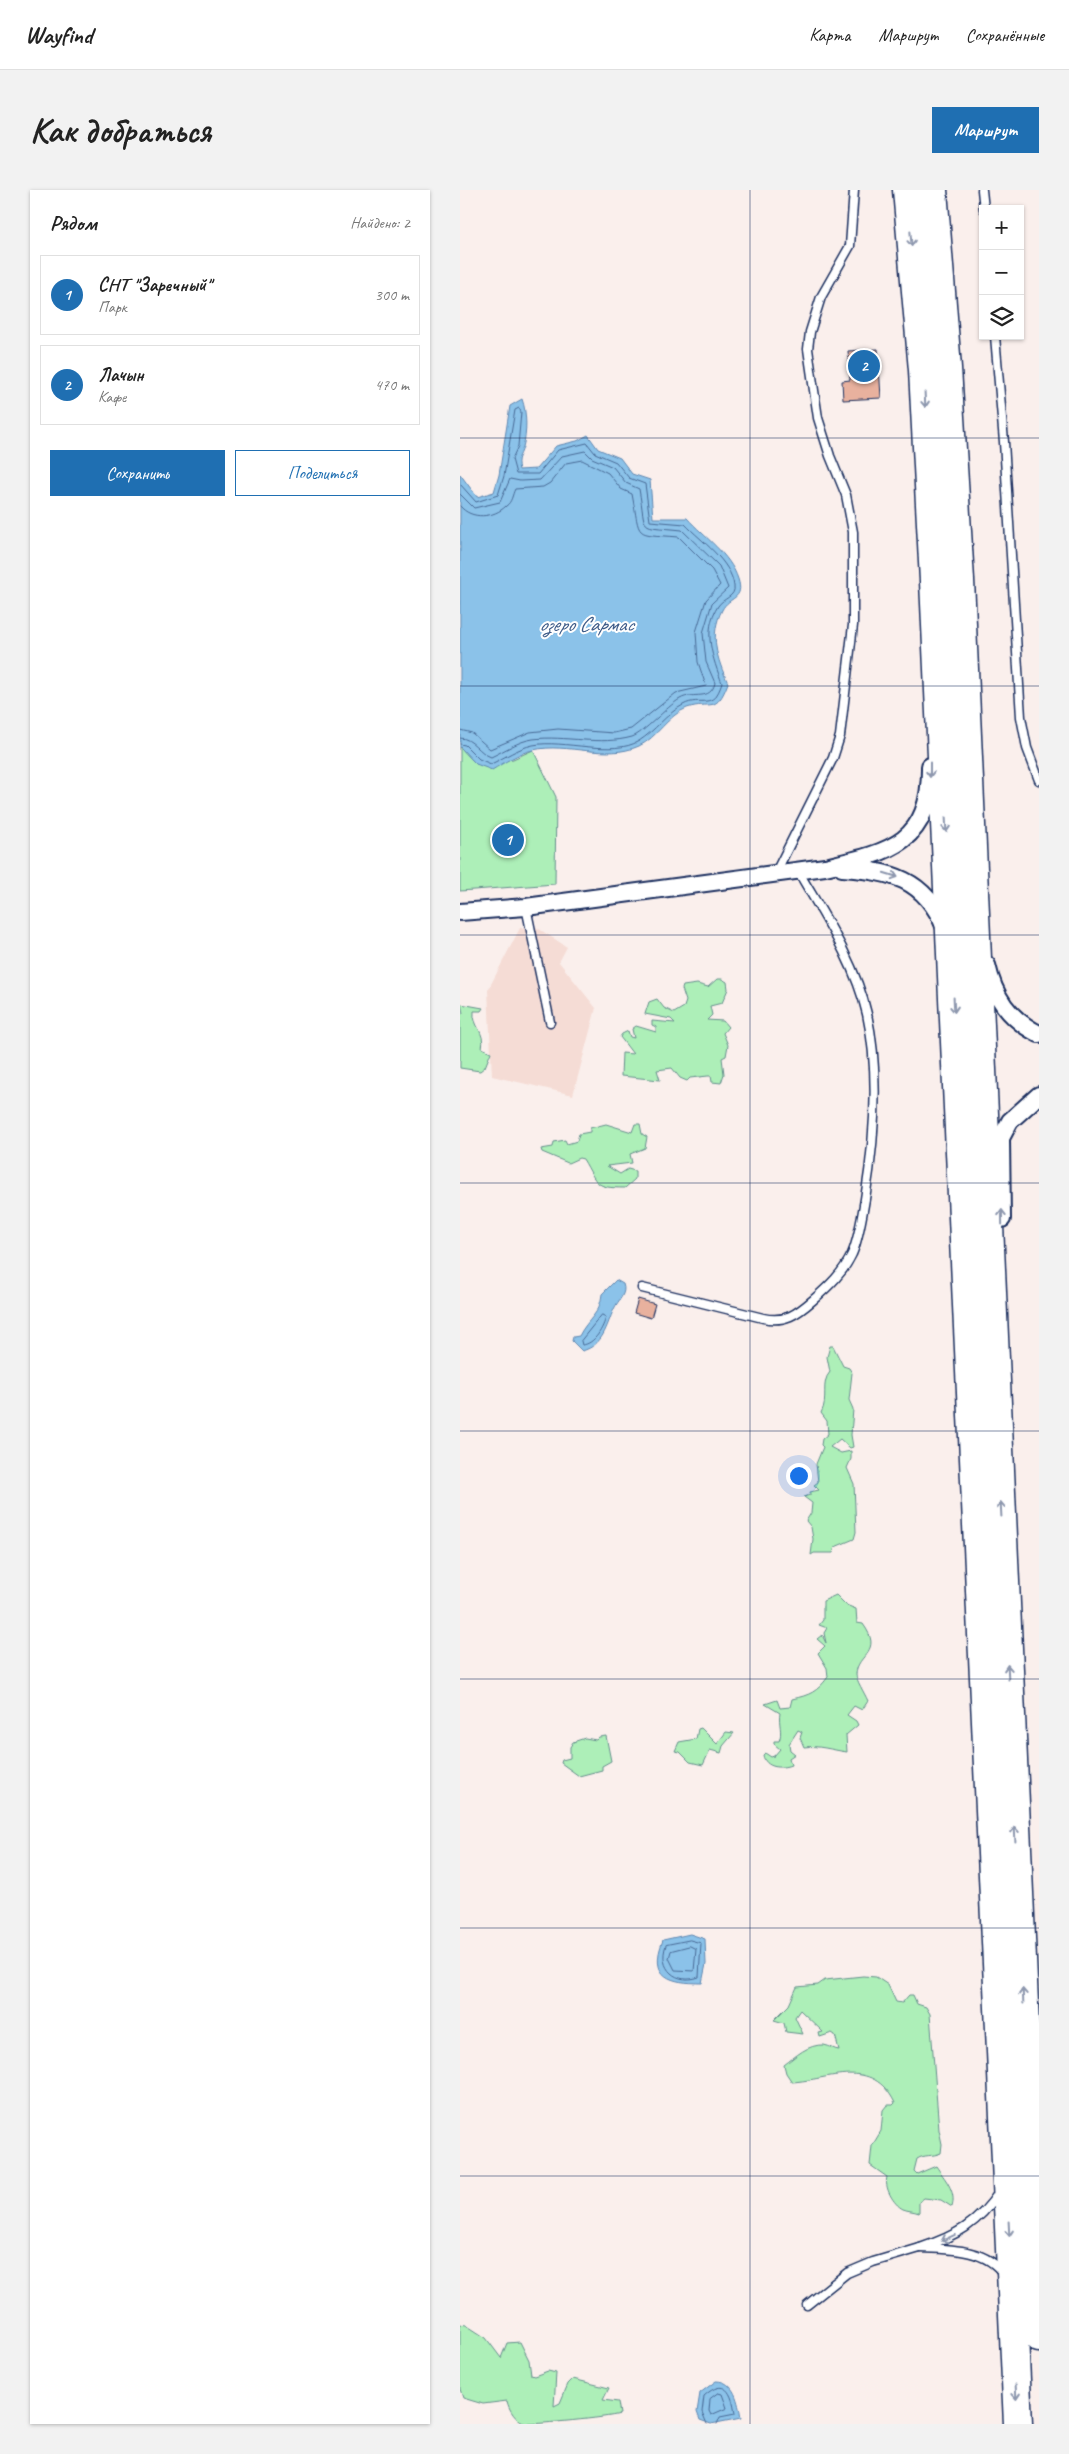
<!DOCTYPE html>
<html lang="ru">
<meta charset="utf-8">
<style>
:root{--surface:#fff;--page:#f2f2f2;--text:#222;--muted:#767676;--line:#e0e0e0;--accent:#1f6fb2}
body{margin:0;font-family:Caveat,sans-serif;background:var(--page);color:var(--text)}
.controls{position:absolute;right:15px;top:15px;display:grid;overflow:hidden;border-radius:0px;box-shadow:0 1px 4px #0004}
.controls button{width:45px;height:45px;display:grid;place-items:center;padding:0;border:0;border-bottom:1px solid var(--line);background:var(--surface);color:var(--text);font:25px sans-serif}
.you{position:absolute;left:338px;top:1285px;width:18px;height:18px;margin:-12px;border:4px solid #fff;border-radius:50%;background:#1a73e8;box-shadow:0 0 0 8px #1a73e833}
.badge{display:grid;place-items:center;width:32px;height:32px;border-radius:50%;background:var(--accent);color:#fff;font-size:16px;font-weight:700}
.pin{position:absolute;translate:-50% -50%;border:2px solid #fff;box-shadow:0 1px 5px #0006}
.list{margin:0;padding:0;list-style:none}
h2{display:flex;justify-content:space-between;align-items:center;height:65px;margin:0;padding:0 20px;font-size:21px}
h2 small{font-size:16px;font-weight:400;color:var(--muted)}
.list li{display:grid;grid-template-columns:32px 1fr auto;gap:15px;align-items:center;box-sizing:border-box;height:80px;margin:0 10px 10px;padding:0 10px;border:1px solid var(--line);border-radius:0px}
.list b{display:block;font-size:19px;white-space:nowrap}
.list p{margin:0;font-size:16px;white-space:nowrap;color:var(--muted)}
.list em{font-size:16px;font-style:normal;color:var(--muted)}
.actions{display:flex;gap:10px;padding:15px 20px}
.actions a{flex:1;padding:11px 0;border:1px solid var(--accent);border-radius:0px;text-align:center;font-size:18px;color:var(--accent)}
.actions .main{background:var(--accent);color:#fff}
.icon{flex:none;width:28px;height:28px;fill:none;stroke:currentColor;stroke-width:2;stroke-linecap:round;stroke-linejoin:round}
.map{position:relative;flex:none;width:579px;height:2234px;overflow:hidden;border-radius:0px}
header{display:flex;align-items:center;gap:30px;box-sizing:border-box;height:70px;padding:0 25px;background:var(--surface);border-bottom:1px solid var(--line)}
header strong{font-size:24px}
nav{display:flex;gap:28px;margin-inline-start:auto;font-size:18px}
.intro{display:flex;align-items:center;justify-content:space-between;box-sizing:border-box;height:120px;padding:0 30px}
h1{margin:0;font-size:35px}
.button{padding:12px 22px;border-radius:0px;background:var(--accent);color:#fff;font-size:18px;font-weight:700}
main{display:flex;gap:30px;padding:0 30px}
aside{flex:1;background:var(--surface);border-radius:0px;box-shadow:0 1px 4px #0004}
.map>svg:first-child{display:block}
</style>
<header>
<strong>Wayfind</strong>
<nav><a>Карта</a><a>Маршрут</a><a>Сохранённые</a></nav>
</header>
<div class="intro"><h1>Как добраться</h1><a class="button">Маршрут</a></div>
<main>
<aside>
<h2>Рядом<small>Найдено: 2</small></h2>
<ul class="list">
<li><span class="badge">1</span><div><b>СНТ &quot;Заречный&quot;</b><p>Парк</p></div><em>300 m</em></li>
<li><span class="badge">2</span><div><b>Лачын</b><p>Кафе</p></div><em>470 m</em></li>
</ul>
<div class="actions"><a class="main">Сохранить</a><a>Поделиться</a></div>
</aside>
<div class="map">
<svg width="579" height="2234" viewBox="0 0 579 2234">
<rect width="100%" height="100%" fill="#faefec"/>
<filter id="ink" filterUnits="userSpaceOnUse"><feTurbulence type="fractalNoise" baseFrequency=".02" numOctaves="2"/><feDisplacementMap in="SourceGraphic" scale="10" xChannelSelector="R" yChannelSelector="G"/><feConvolveMatrix kernelMatrix="1 2 1 2 8 2 1 2 1" color-interpolation-filters="sRGB"/></filter>
<g filter="url(#ink)">
<path fill="#f5dcd5" d="M76,737L107,757L99,772L136,818L113,905L32,886L28,800L60,738Z"/>
<g fill="#adefb8" stroke="#648f8b">
<path d="M0,557L16,574L53,569L73,560L96,607L95,694L0,701Z"/>
<path d="M257,789H262L267,792L268,799L262,813L250,816L252,825L247,830L263,831L268,837L263,843L268,855L266,866L262,868L264,884L261,893L252,892L251,886H248L230,888L227,891L220,888L212,878L197,880L200,890L161,886L162,863L173,864L160,847L162,844L168,841L170,847L174,848L172,839L176,836L196,842V837L192,835V831L215,833L211,829L185,824L189,812L197,809L204,818L214,823L224,817L226,811L222,799L223,796L237,794L248,797Z"/>
<path d="M1,814L23,818L21,821H14C12,836 26,842 22,858L31,862L25,877L20,881L0,878V825L3,823Z"/>
<path d="M146,934L172,942L175,934H180L182,944L187,947L185,958L170,964L172,973L147,976L160,984L168,979L175,981V989L165,998C134,998 138,994 123,969L119,968L108,973L82,962L81,959L93,957L94,952L105,950L107,954L117,951L119,944L130,942V938Z"/>
<path d="M370,1156H373L383,1176L389,1178L392,1183L389,1210L393,1219L391,1245L393,1257L390,1258L380,1249L370,1257L381,1263L391,1261V1269L387,1278L394,1294L396,1342L394,1349L375,1357L373,1363H354L351,1365L353,1349L351,1337L346,1331L351,1323L352,1313L344,1307L350,1305V1302L359,1300L354,1295L358,1292L356,1274L363,1257L361,1255L362,1249L368,1244L367,1231L361,1223C369,1209 360,1193 370,1182L367,1167Z"/>
<path d="M376,1405L386,1415L396,1419L397,1433L403,1434C424,1463 397,1463 396,1484C396,1490 404,1502 408,1511L402,1520L394,1516L387,1525L396,1531L398,1535L386,1545L387,1562C372,1560 358,1555 344,1557L340,1548L342,1542L338,1540L329,1554L330,1560L335,1564L329,1568L331,1575C321,1579 305,1578 303,1565L305,1563L311,1567L314,1566L320,1559L314,1554V1551H319C323,1542 318,1533 320,1523L305,1514L317,1510L320,1518L330,1517L332,1509C350,1505 357,1502 368,1487L367,1478L358,1463L365,1456L357,1449L362,1445L366,1453L364,1443L367,1438L359,1435L363,1430V1411Z"/>
<path d="M241,1538L257,1554L266,1542L274,1543L263,1556L261,1563L250,1560L243,1575L230,1572L220,1562L215,1561L219,1552L236,1549L238,1539Z"/>
<path d="M146,1546L151,1571L142,1576V1580L119,1586L101,1573L102,1570L110,1568V1557L113,1552L125,1548L136,1550L139,1547Z"/>
<path d="M403,1786L416,1787L428,1795L436,1812L442,1813L449,1805H453L457,1814L466,1817L470,1824L479,1940L482,1954L481,1963C472,1967 465,1964 457,1969L454,1981L457,1984L476,1976C484,1988 497,2001 492,2017L481,2010L464,2008L459,2012V2023C454,2021 448,2021 443,2019C433,2014 424,1997 427,1987L410,1975L412,1956L421,1941L423,1920L427,1915H433L435,1913C412,1866 369,1890 332,1892L326,1883L324,1875C336,1866 348,1854 364,1855C370,1856 375,1860 379,1860L375,1845L372,1843L360,1847L359,1843L363,1842L340,1820L335,1827L343,1844L326,1842L324,1833L314,1830L329,1815L337,1797L358,1795L365,1790Z"/>
<path d="M0,2134L6,2135L26,2148L41,2168L47,2153L60,2152L69,2170L71,2185L74,2186L88,2181L96,2183L94,2216L100,2213L108,2194L113,2189L149,2198L143,2210L158,2212L160,2224C147,2228 78,2234 66,2234C56,2231 49,2220 47,2211L23,2214L3,2208L0,2199Z"/>
</g>
<g fill="#8bc2e9" stroke="#5e87b1">
<path d="M62,209C67,223 67,243 63,257C60,268 56,267 59,280L76,279L96,256L117,251L128,245L138,259L160,268L172,284L190,290L193,328H227C244,347 270,364 278,389C285,410 269,406 262,420C249,445 257,469 268,493C256,525 251,510 227,518C208,525 197,548 179,556C146,571 108,552 73,560C58,563 44,573 32,580L16,574L0,557V284L17,307L34,302L39,285L50,216Z"/>
<path d="M156,1090L163,1094C167,1104 158,1110 154,1119C146,1136 144,1155 122,1161L112,1151L113,1147L119,1146C128,1128 140,1125 142,1104Z"/>
<path d="M230,1744L245,1749L246,1774L242,1793C211,1793 188,1788 203,1750Z"/>
<path d="M256,2191C275,2191 278,2212 281,2228L251,2234L240,2230L237,2222L240,2203Z"/>
</g>
<g fill="none" stroke-linecap="round" stroke-linejoin="round">
<g stroke="#486a96" stroke-width="1">
<path d="M0,294L16,312L38,305L44,286L55,220L59,218L61,222L58,256L52,269L56,284H78L98,260L127,253L135,263L156,272L169,288L185,294L190,331L225,334C241,351 271,371 274,396C276,407 263,408 258,416C242,441 253,469 262,493C253,522 241,505 223,515C206,524 195,541 179,551C153,567 103,549 73,555C58,558 44,568 31,574L19,569L5,555L0,554"/>
<path d="M0,304L14,318L40,312L50,289L60,291L80,290L102,266L125,261L132,268L153,277L166,293L179,299C187,343 176,335 222,340L259,376L268,398L252,413L243,443L246,472L255,493C250,512 234,501 220,509C206,517 184,543 172,547C140,556 105,545 73,549C58,551 44,561 31,567C19,563 13,548 0,548"/>
<path d="M0,316C11,330 34,328 46,316C52,312 52,305 55,299L83,297L90,293L106,273L122,270L148,283L161,299L172,304C181,350 172,343 219,347L252,380L260,395L246,410L236,442L238,472L246,496L216,503L171,539L154,543L98,539L70,542L30,559L12,543L0,540"/>
<path d="M142,1125L146,1127C143,1138 135,1154 122,1155L121,1151Z"/>
<path d="M230,1750L241,1753L239,1787C217,1795 197,1779 206,1755Z"/>
<path d="M230,1756L236,1759L234,1781L215,1780L209,1768L211,1761Z"/>
<path d="M258,2203L262,2204L267,2218L251,2225L249,2221L250,2209Z"/>
<path d="M247,2234L242,2222L244,2206C265,2187 272,2202 275,2224L260,2227L257,2234"/>
</g>
</g>
<g fill="#e8b19e" stroke="#1b2f5e">
<path d="M418,159L421,208L383,210L382,191L390,190L388,161Z"/>
<path d="M178,1109L195,1114L191,1128L174,1123Z"/>
</g>
<g fill="none" stroke-linecap="round" stroke-linejoin="round">
<defs>
<g id="service">
<path d="M522,0L524,19"/>
<path d="M535,146L544,252L561,527L567,558L579,590"/>
<path d="M315,684L373,568L380,546L393,435V342L386,305L370,266L358,228L348,159L350,142L361,107L390,56L394,0"/>
<path d="M66,717L90,832"/>
<path d="M182,1098L303,1128C325,1133 337,1124 353,1110C369,1096 383,1083 392,1064C399,1048 402,1026 405,1009C415,948 420,883 407,824C395,772 364,726 338,681"/>
<path d="M540,2001C518,2034 496,2046 460,2058C488,2059 527,2058 544,2085"/>
<path d="M347,2115L387,2083L413,2072L460,2058"/>
</g>
<g id="minor">
<path d="M382,678C430,681 465,688 485,738"/>
<path d="M0,722L66,717L365,677C430,662 471,654 470,576"/>
<path d="M527,775C534,807 549,829 579,844"/>
<path d="M542,1029L541,948L550,931L579,905"/>
</g>
<g id="trunk">
<path d="M447,0L463,180L474,391L558,2234"/>
<path d="M473,0L487,178L500,390L579,2148"/>
</g>
</defs>
<use href="#service" stroke="#1b2f5e" stroke-width="11"/>
<use href="#minor" stroke="#1b2f5e" stroke-width="20"/>
<use href="#trunk" stroke="#1b2f5e" stroke-width="31"/>
<use href="#service" stroke="#fff" stroke-width="8"/>
<use href="#minor" stroke="#fff" stroke-width="16"/>
<use href="#trunk" stroke="#fff" stroke-width="28"/>
</g>
<defs><path id="oneway-shaft" d="M-6 0H5M1.5-3L5.5 0L1.5 3" fill="none" stroke-width="1.6" stroke-linecap="round" stroke-linejoin="round" transform="scale(1.25)"/></defs>
<g stroke="#8d97ae">
<use href="#oneway-shaft" transform="translate(451 49) rotate(85)"/>
<use href="#oneway-shaft" transform="translate(465 210) rotate(87)"/>
<use href="#oneway-shaft" transform="translate(470 580) rotate(90)"/>
<use href="#oneway-shaft" transform="translate(486 635) rotate(87)"/>
<use href="#oneway-shaft" transform="translate(431 685) rotate(17)"/>
<use href="#oneway-shaft" transform="translate(494 815) rotate(87)"/>
<use href="#oneway-shaft" transform="translate(542 1027) rotate(-91)"/>
<use href="#oneway-shaft" transform="translate(541 1319) rotate(-93)"/>
<use href="#oneway-shaft" transform="translate(548 1482) rotate(-93)"/>
<use href="#oneway-shaft" transform="translate(555 1644) rotate(-93)"/>
<use href="#oneway-shaft" transform="translate(563 1806) rotate(-93)"/>
<use href="#oneway-shaft" transform="translate(549 2039) rotate(87)"/>
<use href="#oneway-shaft" transform="translate(488 2048) rotate(156)"/>
<use href="#oneway-shaft" transform="translate(556 2202) rotate(87)"/>
</g>
</g>
<path fill="none" stroke="#1b2f5e" stroke-width="1" stroke-opacity="0.55" d="M290,0V2234M0,248H579M0,496H579M0,745H579M0,993H579M0,1241H579M0,1489H579M0,1738H579M0,1986H579"/>
<g text-anchor="middle" dominant-baseline="central" stroke-width="4" stroke-linejoin="round" paint-order="stroke">
<g font-size="21" font-style="italic" fill="#3d5b88" stroke="#fff">
<text x="126" y="434">озеро Сармас</text>
</g>
</g>
</svg>
<div class="controls">
<button>+</button>
<button>−</button>
<button><svg class="icon" aria-label="layers" viewBox="0 0 24 24"><path d="M12 4l9 5-9 5-9-5zM3 14l9 5 9-5"/></svg></button>
</div>
<div class="you"></div>
<div class="pin badge" style="left:48px;top:650px">1</div>
<div class="pin badge" style="left:404px;top:176px">2</div>
</div>
</main>
